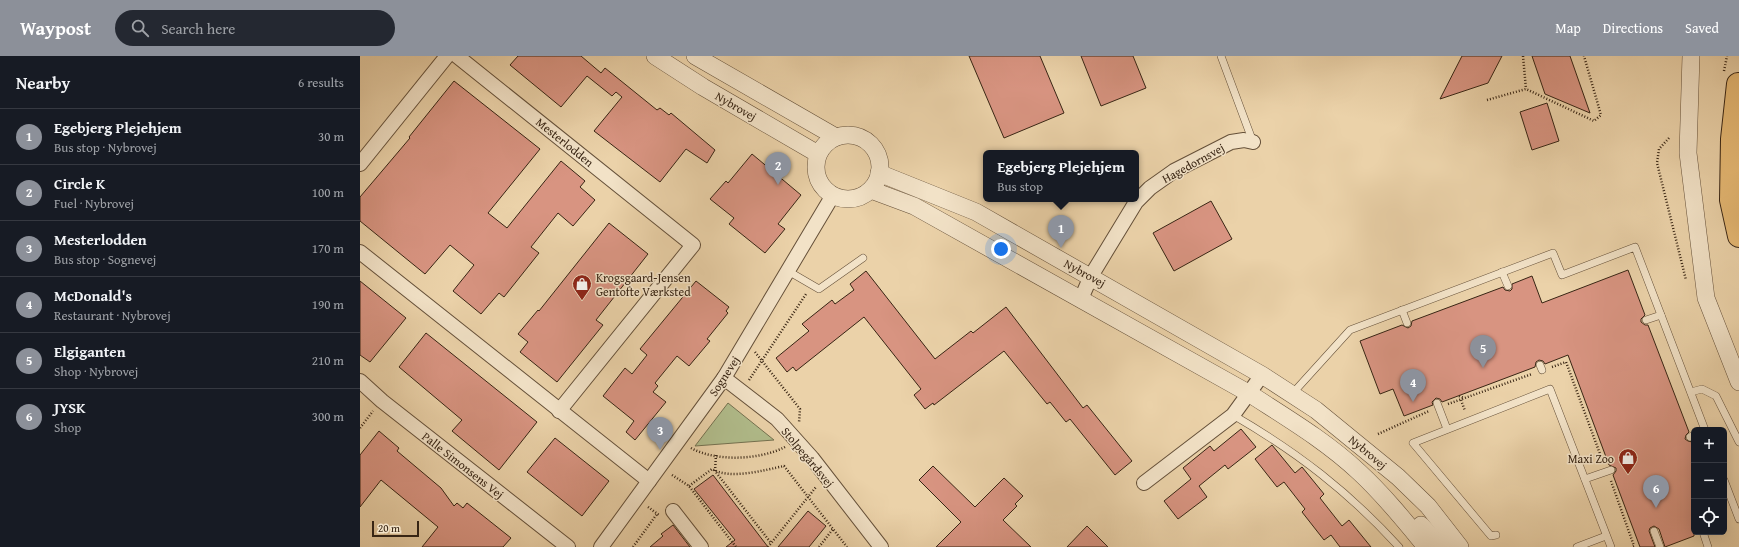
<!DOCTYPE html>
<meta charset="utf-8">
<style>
:root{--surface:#171b24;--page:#242831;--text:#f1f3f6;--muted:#9ea1a6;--line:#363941;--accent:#8c9099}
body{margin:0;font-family:"Gentium Book Plus",serif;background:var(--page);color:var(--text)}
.controls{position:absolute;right:12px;bottom:12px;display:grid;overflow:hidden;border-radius:6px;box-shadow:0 4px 16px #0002}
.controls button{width:36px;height:36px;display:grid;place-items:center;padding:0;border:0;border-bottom:1px solid var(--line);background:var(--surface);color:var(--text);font:20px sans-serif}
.scale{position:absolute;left:12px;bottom:10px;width:47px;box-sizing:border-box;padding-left:4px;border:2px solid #382514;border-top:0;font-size:11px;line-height:14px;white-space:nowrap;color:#382514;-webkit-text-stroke:3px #f2e2c7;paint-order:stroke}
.you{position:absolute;left:641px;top:193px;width:14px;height:14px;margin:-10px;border:3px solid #fff;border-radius:50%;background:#1a73e8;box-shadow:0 0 0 6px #1a73e833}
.badge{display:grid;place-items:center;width:26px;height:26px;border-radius:50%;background:var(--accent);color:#fff;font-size:13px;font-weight:700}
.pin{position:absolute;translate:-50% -33px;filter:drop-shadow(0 1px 2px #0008)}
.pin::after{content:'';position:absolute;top:21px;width:14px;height:12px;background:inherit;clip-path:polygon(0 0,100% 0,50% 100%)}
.popup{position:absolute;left:623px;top:94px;width:156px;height:52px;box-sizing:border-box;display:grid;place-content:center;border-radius:6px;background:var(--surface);filter:drop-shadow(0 1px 3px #0005);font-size:13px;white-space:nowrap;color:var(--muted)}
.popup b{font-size:15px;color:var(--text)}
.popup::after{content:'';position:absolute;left:50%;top:100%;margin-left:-8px;border:8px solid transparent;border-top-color:var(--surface)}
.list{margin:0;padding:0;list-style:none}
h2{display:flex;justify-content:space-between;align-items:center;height:52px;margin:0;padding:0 16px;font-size:17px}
h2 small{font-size:13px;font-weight:400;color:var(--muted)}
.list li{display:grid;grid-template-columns:26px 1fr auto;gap:12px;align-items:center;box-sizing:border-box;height:56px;padding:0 16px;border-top:1px solid var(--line)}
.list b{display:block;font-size:15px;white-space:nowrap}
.list p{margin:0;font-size:13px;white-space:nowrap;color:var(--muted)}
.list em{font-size:13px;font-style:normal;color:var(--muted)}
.icon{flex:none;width:22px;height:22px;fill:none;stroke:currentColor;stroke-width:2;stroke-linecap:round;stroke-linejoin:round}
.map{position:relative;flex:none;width:1379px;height:491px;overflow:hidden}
header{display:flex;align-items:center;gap:24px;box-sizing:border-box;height:56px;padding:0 20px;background:var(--accent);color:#fff}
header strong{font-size:19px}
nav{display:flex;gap:22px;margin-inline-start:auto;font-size:14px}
.search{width:280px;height:36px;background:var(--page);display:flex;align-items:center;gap:10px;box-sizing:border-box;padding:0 14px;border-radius:22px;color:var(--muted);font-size:15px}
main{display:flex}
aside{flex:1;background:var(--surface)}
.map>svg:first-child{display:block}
</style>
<header>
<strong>Waypost</strong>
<div class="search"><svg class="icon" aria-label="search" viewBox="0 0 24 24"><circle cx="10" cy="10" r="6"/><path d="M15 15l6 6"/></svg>Search here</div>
<nav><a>Map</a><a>Directions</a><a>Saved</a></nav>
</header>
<main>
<aside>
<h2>Nearby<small>6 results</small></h2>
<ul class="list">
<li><span class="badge">1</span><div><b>Egebjerg Plejehjem</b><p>Bus stop · Nybrovej</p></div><em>30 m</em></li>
<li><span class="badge">2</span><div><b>Circle K</b><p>Fuel · Nybrovej</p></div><em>100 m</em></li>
<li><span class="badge">3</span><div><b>Mesterlodden</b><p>Bus stop · Sognevej</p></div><em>170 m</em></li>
<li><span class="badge">4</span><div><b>McDonald's</b><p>Restaurant · Nybrovej</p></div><em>190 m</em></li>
<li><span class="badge">5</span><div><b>Elgiganten</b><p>Shop · Nybrovej</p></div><em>210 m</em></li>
<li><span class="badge">6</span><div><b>JYSK</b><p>Shop</p></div><em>300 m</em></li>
</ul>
</aside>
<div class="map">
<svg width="1379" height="491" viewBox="0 0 1379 491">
<rect width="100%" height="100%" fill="#ebd2a9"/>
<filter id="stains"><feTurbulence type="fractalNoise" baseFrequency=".005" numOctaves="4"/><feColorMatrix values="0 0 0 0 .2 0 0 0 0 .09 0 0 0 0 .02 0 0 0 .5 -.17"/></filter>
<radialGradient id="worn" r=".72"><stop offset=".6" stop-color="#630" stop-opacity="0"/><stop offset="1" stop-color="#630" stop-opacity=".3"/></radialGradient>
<path fill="#b1bd8c" stroke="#747150" d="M368,347L414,384L335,390Z"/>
<g fill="#d89481" stroke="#382514">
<path d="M158,0H221L241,17L245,12L297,54L300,52L309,59L311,57L355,94L347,107L326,93L300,126L234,75L262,41L256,36L252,40L227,20L201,51L150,9Z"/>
<path d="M609,0H680L704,57L644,82Z"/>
<path d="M721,0H773L786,32L741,50Z"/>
<path d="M1102,0H1142L1128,27L1080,43Z"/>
<path d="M1172,0H1210L1230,57L1185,38Z"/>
<path d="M94,25L180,93L128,157L147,172L201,105L225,125L220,131L235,144L213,170L198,157L171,191L179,197L144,241L139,237L121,258L93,235L114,209L90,189L65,218L0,165V141L50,82L49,81Z"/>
<path d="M1187,47L1199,85L1172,94L1160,56Z"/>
<path d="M392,98L441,139L418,168L425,173L405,197L369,168L374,162L350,143L366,125L368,127Z"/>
<path d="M851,145L872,183L814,215L793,177Z"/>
<path d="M249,167L288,198L236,264L243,269L197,326L160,296L168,286L158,278L178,254L179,255Z"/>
<path d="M1268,214L1285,259L1281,263V266L1285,269H1288L1329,376L1326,379L1325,383L1328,385L1332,386L1334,391V480L1305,491L1299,473L1294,470L1290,472L1289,475L1295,491H1280L1253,419L1256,415V412L1249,409L1208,299L1185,308L1183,305L1179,304L1176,306L1175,311L1082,346L1080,343L1076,342L1072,346L1073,349L1044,360L1033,333L1020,338L1000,285L1042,269L1048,272L1051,270L1052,265L1143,231L1145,234L1150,235L1152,233V228L1172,220L1182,247Z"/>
<path d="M506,215L575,303L611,275L613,277L646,251L723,352L727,349L772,405L755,419L710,363L706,366L690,346L687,348L644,295L574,349L573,347L565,353L554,339L561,333L504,261L436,315L433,311L427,316L416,302L449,275L442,268L472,244L475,248L494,234L490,228Z"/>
<path d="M0,225L46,262L10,306L0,299Z"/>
<path d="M336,225L369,251L366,255L368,257L347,283L350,285L329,310L317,300L295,327L298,330L293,336L306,346L275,384L266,376L274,365L243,340L265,312L272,318L287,299L280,293Z"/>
<path d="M66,277L177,366L139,414L92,375L102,364L39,311Z"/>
<path d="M881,373L896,391L868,413L865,409L839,430L847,441L818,463L804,445L831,423L823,412L850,390L854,395Z"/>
<path d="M19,375L39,392L37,395L81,432L94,450L97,447L103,452L107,447L151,482L143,491H62L78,471L21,424L0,451V399Z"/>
<path d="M195,382L249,425L222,460L167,416Z"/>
<path d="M912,389L935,417L942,411L964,438L960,442L982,470L989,464L1011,491H980L971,479L964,484L942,456L945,453L924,426L917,431L895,403Z"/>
<path d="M573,410L615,451L644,422L663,440L655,448L657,450L643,464L671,491H576L601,466L559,424Z"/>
<path d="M353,419L408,491H366L375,484L334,433Z"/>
<path d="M448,455L466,470L449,491H418Z"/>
<path d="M313,469L330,491H290L303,480L301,478Z"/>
<path d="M727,470L748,491H707Z"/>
</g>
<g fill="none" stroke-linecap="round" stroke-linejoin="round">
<defs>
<g id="service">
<path d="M861,0L893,86"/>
<path d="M428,215L459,233L503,202"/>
<path d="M1142,216L1148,230"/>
<path d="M1042,254L1047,267"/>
<path d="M1286,264L1301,259"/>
<path d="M1180,309L1182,314"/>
<path d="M1331,336L1342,333L1356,340L1379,386"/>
<path d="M932,338L990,274L1193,197L1202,219L1275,191L1345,374"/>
<path d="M1077,347L1087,373"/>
<path d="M873,359C937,396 989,436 1039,491"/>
<path d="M1330,381L1334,379"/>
<path d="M1225,423L1251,414"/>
<path d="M1364,424L1379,463"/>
<path d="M1294,475L1300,491"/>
<path d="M1343,476L1348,491"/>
<path d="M1136,479L1131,480L1053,387L1190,333L1251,491"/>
<path d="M1217,491L1246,480"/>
</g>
<g id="minor">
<path d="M97,0L333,189L199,355"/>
<path d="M0,108L87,0"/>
<path d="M0,196L289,425"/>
<path d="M721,243L731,220L776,146L790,132L814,115L871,86L884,84L893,86"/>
<path d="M364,322L417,363L452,402L521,491"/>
<path d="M0,325L22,345L208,491"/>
<path d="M784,427L873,359L902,319"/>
<path d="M313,455L341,491"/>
<path d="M241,491L364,322L473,139"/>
</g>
<g id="tertiary">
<path d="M295,0L343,31L458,98"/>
<path d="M335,0L476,81"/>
<path d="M1331,0L1328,97L1346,242L1379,326"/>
<circle cx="488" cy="111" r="32"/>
<path d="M519,117L616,156L902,319L956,354L1038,421L1068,450L1100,491"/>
<path d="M511,134L554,150L890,338C927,362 966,385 999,416C1023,438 1045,465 1066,491"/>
<path d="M1061,469L1081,491"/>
</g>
<path id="motorway" d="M1378,28L1372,83L1371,144L1379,180"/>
</defs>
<use href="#service" stroke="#655039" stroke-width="8"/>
<use href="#minor" stroke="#655039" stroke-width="16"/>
<use href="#tertiary" stroke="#655039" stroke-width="18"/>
<use href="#motorway" stroke="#382514" stroke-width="24"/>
<g stroke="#382514" stroke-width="2.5" stroke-dasharray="1 2" stroke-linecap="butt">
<path d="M1163,0L1166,33"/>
<path d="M1364,15L1367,0"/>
<path d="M1127,44L1166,33L1234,65L1241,59L1224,0"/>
<path d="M1309,82L1299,93L1297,107L1326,224"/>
<path d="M395,296L440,353L439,367"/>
<path d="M1192,311L1206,306L1243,406"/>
<path d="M389,324L446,238"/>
<path d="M1099,340L1104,342"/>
<path d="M1101,344L1105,355"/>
<path d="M1088,348L1172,318"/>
<path d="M0,372L13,355"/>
<path d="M1018,378L1069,355"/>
<path d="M331,392C356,406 400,404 425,391"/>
<path d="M356,399L355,415L411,487"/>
<path d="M312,419L329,430L376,491"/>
<path d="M1251,425L1274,490L1272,491"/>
<path d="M329,430L352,413C370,424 405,414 424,410L487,491"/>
<path d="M288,451L299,459"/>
<path d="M273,491L297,458"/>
<path d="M408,491L456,431"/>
<path d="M459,491L473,473"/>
</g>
<use href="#service" stroke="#f2e2c7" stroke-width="7"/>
<use href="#minor" stroke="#f2e2c7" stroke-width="14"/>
<use href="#tertiary" stroke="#f2e2c7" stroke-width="17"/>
<use href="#motorway" stroke="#e6b974" stroke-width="22"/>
</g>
<defs>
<symbol id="shop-pin" viewBox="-11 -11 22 30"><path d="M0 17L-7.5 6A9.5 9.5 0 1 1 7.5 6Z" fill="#8f2418" stroke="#f2e2c7"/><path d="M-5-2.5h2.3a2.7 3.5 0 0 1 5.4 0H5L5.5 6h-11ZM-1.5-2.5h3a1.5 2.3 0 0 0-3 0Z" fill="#fff"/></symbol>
</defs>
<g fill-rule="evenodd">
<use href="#shop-pin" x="211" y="217" width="22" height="30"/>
<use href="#shop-pin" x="1257" y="391" width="22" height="30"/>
</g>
<g text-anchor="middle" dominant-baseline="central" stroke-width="3" stroke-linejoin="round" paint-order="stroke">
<g font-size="12" fill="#382514" stroke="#f2e2c7">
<text transform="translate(376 50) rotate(30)">Nybrovej</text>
<text transform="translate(205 86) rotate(39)">Mesterlodden</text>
<text transform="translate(833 107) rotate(-29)">Hagedornsvej</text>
<text transform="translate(725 217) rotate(29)">Nybrovej</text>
<text transform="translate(364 320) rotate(-57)">Sognevej</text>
<text transform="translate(1008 396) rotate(40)">Nybrovej</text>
<text transform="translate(448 401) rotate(50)">Stolpegårdsvej</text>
<text transform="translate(103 409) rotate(38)">Palle Simonsens Vej</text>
</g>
<g font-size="12" fill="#382514" stroke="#f2e2c7" text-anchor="start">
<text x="236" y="221">Krogsgaard-Jensen<tspan x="236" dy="14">Gentofte Værksted</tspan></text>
<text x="1254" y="402" text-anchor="end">Maxi Zoo</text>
</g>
</g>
<rect width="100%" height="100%" filter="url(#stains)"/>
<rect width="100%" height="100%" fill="url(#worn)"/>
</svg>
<div class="controls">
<button>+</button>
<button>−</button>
<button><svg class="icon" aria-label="locate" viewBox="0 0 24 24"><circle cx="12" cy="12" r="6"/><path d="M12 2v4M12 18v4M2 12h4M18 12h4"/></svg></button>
</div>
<div class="scale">20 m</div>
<div class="you"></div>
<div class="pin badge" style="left:701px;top:192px">1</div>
<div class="popup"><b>Egebjerg Plejehjem</b>Bus stop</div>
<div class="pin badge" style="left:418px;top:129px">2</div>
<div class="pin badge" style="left:300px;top:394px">3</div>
<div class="pin badge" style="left:1053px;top:346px">4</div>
<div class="pin badge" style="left:1123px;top:312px">5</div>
<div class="pin badge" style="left:1296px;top:452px">6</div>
</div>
</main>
